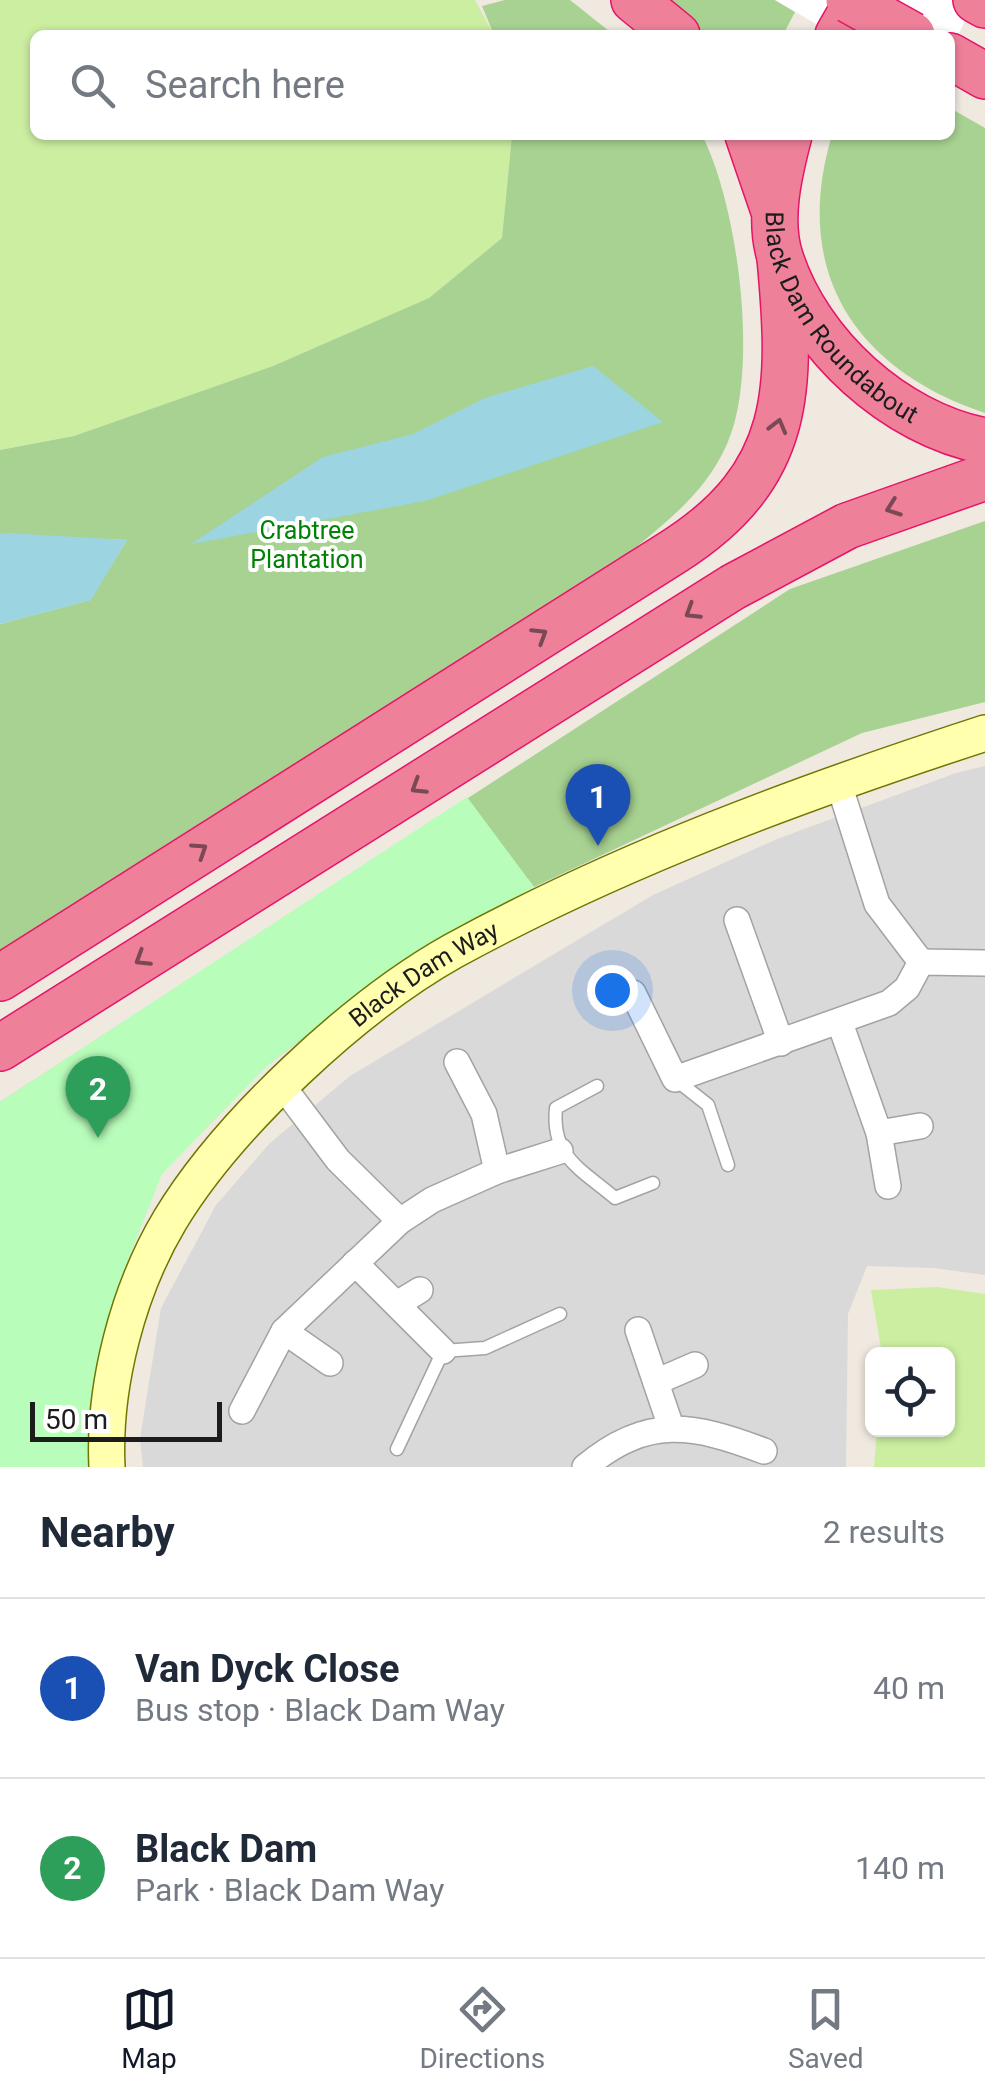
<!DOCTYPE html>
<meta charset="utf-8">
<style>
:root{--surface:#fff;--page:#f6f6f7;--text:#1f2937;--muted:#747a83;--line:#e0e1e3;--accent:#111827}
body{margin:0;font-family:Roboto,sans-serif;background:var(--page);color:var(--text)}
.controls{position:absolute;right:30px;bottom:30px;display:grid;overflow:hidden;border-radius:15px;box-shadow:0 2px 8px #0004}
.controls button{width:90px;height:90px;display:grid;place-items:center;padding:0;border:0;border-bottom:2px solid var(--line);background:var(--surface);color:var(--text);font:50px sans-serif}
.scale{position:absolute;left:30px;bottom:25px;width:192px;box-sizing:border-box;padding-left:10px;border:5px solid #1c1c1c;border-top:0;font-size:28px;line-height:35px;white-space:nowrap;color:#1c1c1c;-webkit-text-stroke:8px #fff;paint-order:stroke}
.you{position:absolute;left:612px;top:990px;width:35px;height:35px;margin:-25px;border:8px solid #fff;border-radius:50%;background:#1a73e8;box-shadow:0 0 0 15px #1a73e833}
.badge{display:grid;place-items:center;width:65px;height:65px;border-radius:50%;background:var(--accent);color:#fff;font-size:32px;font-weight:700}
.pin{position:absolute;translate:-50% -82px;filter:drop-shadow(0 2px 5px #0008)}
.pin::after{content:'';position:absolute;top:52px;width:35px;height:30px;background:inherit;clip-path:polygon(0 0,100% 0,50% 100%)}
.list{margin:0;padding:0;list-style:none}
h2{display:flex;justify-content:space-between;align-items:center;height:130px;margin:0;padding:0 40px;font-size:42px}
h2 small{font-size:32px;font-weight:400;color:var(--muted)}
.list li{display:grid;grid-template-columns:65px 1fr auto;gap:30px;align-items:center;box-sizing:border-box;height:180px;padding:0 40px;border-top:2px solid var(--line)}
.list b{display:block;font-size:38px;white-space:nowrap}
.list p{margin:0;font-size:32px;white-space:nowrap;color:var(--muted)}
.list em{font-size:32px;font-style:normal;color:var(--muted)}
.icon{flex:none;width:55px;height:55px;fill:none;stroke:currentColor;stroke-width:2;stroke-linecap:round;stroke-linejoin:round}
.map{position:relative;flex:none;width:985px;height:1467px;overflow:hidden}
.search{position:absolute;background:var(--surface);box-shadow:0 2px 8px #0004;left:30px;right:30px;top:30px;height:110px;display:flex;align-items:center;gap:25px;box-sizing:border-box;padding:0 35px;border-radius:15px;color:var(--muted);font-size:38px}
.sheet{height:490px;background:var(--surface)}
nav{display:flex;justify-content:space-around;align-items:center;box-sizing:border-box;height:140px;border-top:2px solid var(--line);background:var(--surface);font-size:28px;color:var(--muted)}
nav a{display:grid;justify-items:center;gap:5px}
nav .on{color:var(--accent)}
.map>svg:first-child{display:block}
</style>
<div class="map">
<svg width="985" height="1467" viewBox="0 0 985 1467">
<rect width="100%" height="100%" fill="#efe9e0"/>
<path fill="#dad9d9" d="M985,766V1275L934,1268L867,1266L848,1314L846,1467H143L140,1438L161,1308L216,1205L270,1143L350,1076L653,895L777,839L956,773Z"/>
<g fill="#cbeea1">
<path d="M0,0H475L494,35H35V135H512L502,238L429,298L273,366L74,436L0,450Z"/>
<path d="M937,1287L985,1294V1467H874L877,1430H948V1354H882L871,1290Z"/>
</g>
<g fill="#a7d291">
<path d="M505,0H570L614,35H494L482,6Z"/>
<path d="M645,0H775L795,12L783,35H691Z"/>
<path d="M950,108L985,128V413C855,369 791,272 832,135H950Z"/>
<path d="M512,135H702C738,205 760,371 727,444C705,494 665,523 624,557L98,898L0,956V624L90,600L127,540L0,534V450L74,436L273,366L429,298L502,238Z"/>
<path d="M985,521V702L862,733L534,887L528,879C445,946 353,999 269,1064C158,1151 82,1277 0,1390V1102L790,589Z"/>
</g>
<path fill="#b8feba" d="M467,797L534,887L350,1001L267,1066L162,1174L119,1283L91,1397L95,1467H0V1102Z"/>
<g fill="#9cd5e1">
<path d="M593,366L663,422L425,501L191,544L323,457L413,434L485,398Z"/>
<path d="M0,534L7,533L127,540L91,600L0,624Z"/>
</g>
<path fill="#fff" d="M775,0H974L950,54V35H835Z"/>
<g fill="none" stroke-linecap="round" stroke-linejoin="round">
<defs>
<g id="lane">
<path d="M675,1079L708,1105L728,1165"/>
<path d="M597,1086L556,1108C551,1157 581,1169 615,1198L653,1183"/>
<path d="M397,1449L443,1351L485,1348L560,1314"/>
</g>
<g id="street">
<path d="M838,781L877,904L921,962"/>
<path d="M737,920L781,1043"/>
<path d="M633,993L675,1079L889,1003L907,988L921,962L985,963"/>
<path d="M840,1023L879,1133L888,1186"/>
<path d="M457,1062L484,1114L497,1171"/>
<path d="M281,1084L338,1160L400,1221"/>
<path d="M879,1133L920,1126"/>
<path d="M355,1263L443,1351"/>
<path d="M397,1304L420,1290"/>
<path d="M638,1330L671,1427"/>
<path d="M284,1331L330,1363"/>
<path d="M656,1382L695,1365"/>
<path d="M242,1411L284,1331L400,1221L432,1200L497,1171L560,1151"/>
<path d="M585,1467C647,1415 693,1424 764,1451"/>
</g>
<g id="secondary">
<path id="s1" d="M107,1467C103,1386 128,1290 170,1220C228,1124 355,1006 453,951C621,859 804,792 985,733"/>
</g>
<g id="highway">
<path d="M634,0L677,35"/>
<path d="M976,0L985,5"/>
<path d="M838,35L858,0"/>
<path d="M950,56L985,76"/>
<path d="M748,135L773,208"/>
<path id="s2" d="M789,135C779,173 768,219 780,257C808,345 895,424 985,441"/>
<path d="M0,978L673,552C794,475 792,388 780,258"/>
<path d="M0,1048L733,587L847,526L985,477"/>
</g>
</defs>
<use href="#lane" stroke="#a3a3a3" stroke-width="15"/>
<use href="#street" stroke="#a3a3a3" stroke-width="28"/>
<use href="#secondary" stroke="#6f7600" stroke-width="38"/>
<use href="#highway" stroke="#e61467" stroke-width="48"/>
<use href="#lane" stroke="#fff" stroke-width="12"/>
<use href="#street" stroke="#fff" stroke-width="25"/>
<use href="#secondary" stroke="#ffffae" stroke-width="35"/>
<use href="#highway" stroke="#ee809a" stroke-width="45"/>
<defs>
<path id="highway-bridge" d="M849,0L912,35"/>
</defs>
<use href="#highway-bridge" stroke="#e61467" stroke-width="48" stroke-linecap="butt"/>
<use href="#highway-bridge" stroke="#ee809a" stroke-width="45"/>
</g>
<defs><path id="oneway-chevron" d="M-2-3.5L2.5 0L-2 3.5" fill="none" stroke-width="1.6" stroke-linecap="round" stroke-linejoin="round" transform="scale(2.5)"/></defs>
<g stroke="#7a4955">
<use href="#oneway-chevron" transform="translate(778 426) rotate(-75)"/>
<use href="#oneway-chevron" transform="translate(893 508) rotate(160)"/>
<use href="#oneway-chevron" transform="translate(692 612) rotate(148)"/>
<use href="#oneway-chevron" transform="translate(540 635) rotate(-32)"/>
<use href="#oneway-chevron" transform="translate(418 787) rotate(148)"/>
<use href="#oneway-chevron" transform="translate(200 850) rotate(-33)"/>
<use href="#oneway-chevron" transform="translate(142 959) rotate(148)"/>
</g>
<g text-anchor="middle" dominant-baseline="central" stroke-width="8" stroke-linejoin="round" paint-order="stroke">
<g font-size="25" fill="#1c1c1c" stroke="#fff">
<text stroke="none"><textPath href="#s2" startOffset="208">Black Dam Roundabout</textPath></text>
<text stroke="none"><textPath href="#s1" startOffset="615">Black Dam Way</textPath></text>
</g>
<g font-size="25" fill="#018205" stroke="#fff">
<text x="307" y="530">Crabtree<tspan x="307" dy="29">Plantation</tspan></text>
</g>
</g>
</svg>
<div class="controls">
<button><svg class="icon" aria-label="locate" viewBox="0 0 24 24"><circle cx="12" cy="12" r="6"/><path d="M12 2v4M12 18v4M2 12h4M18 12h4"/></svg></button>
</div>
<div class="scale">50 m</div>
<div class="you"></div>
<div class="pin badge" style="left:598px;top:846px;background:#1a4fb4">1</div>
<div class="pin badge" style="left:98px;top:1138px;background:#2e9e5b">2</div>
<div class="search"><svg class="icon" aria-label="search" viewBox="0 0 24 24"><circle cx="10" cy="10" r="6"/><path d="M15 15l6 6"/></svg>Search here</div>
</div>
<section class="sheet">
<h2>Nearby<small>2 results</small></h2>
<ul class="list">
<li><span class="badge" style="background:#1a4fb4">1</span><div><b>Van Dyck Close</b><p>Bus stop · Black Dam Way</p></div><em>40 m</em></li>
<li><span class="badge" style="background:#2e9e5b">2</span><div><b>Black Dam</b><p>Park · Black Dam Way</p></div><em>140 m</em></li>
</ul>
</section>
<nav>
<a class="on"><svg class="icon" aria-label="map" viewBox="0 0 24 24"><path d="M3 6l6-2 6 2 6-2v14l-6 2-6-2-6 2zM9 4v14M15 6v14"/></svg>Map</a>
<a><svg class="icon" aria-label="directions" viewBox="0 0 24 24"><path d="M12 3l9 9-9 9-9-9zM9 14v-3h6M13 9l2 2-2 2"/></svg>Directions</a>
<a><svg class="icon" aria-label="saved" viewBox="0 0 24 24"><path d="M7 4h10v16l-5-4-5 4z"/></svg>Saved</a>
</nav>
